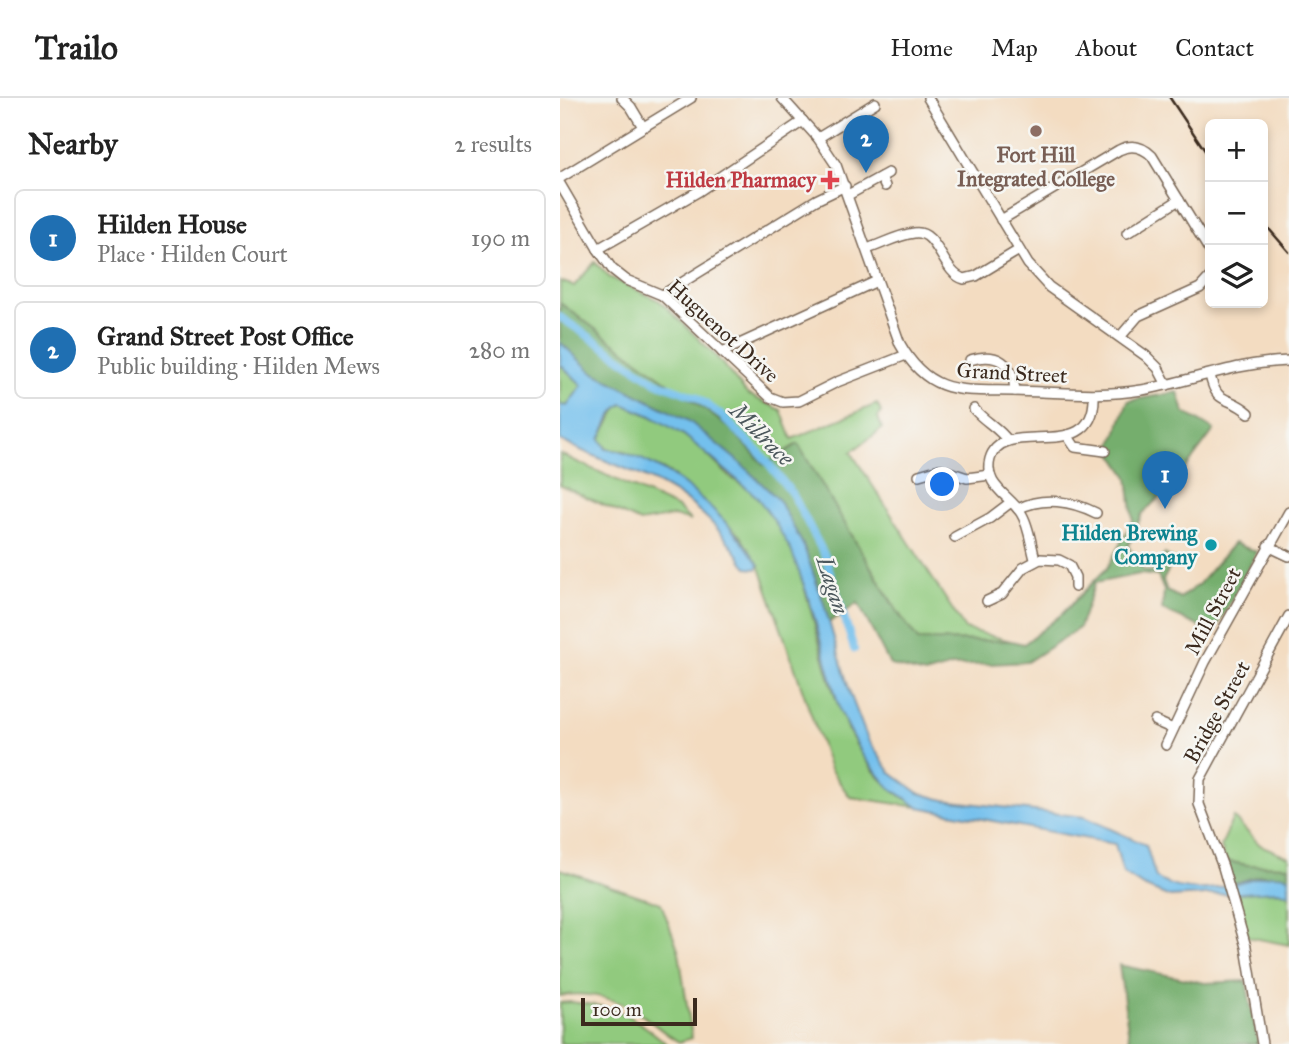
<!DOCTYPE html>
<meta charset="utf-8">
<style>
:root{--surface:#fff;--page:#f6f6f6;--text:#222;--muted:#767676;--line:#e0e0e0;--accent:#1f6fb2}
body{margin:0;font-family:"IM FELL Great Primer",serif;background:var(--page);color:var(--text)}
.controls{position:absolute;right:21px;top:21px;display:grid;overflow:hidden;border-radius:10px;box-shadow:0 4px 10px #0003}
.controls button{width:63px;height:63px;display:grid;place-items:center;padding:0;border:0;border-bottom:2px solid var(--line);background:var(--surface);color:var(--text);font:35px sans-serif}
.scale{position:absolute;left:21px;bottom:18px;width:116px;box-sizing:border-box;padding-left:7px;border:4px solid #3b2a1e;border-top:0;font-size:19px;line-height:24px;white-space:nowrap;color:#3b2a1e;-webkit-text-stroke:5px #f6f6f2;paint-order:stroke}
.you{position:absolute;left:383px;top:387px;width:24px;height:24px;margin:-18px;border:5px solid #fff;border-radius:50%;background:#1a73e8;box-shadow:0 0 0 10px #1a73e833}
.badge{display:grid;place-items:center;width:46px;height:46px;border-radius:50%;background:var(--accent);color:#fff;font-size:23px;font-weight:700}
.pin{position:absolute;translate:-50% -58px;filter:drop-shadow(0 2px 4px #0008)}
.pin::after{content:'';position:absolute;top:37px;width:24px;height:21px;background:inherit;clip-path:polygon(0 0,100% 0,50% 100%)}
.list{margin:0;padding:0;list-style:none}
h2{display:flex;justify-content:space-between;align-items:center;height:91px;margin:0;padding:0 28px;font-size:30px}
h2 small{font-size:23px;font-weight:400;color:var(--muted)}
.list li{display:grid;grid-template-columns:46px 1fr auto;gap:21px;align-items:center;box-sizing:border-box;height:98px;margin:0 14px 14px;padding:0 14px;border:2px solid var(--line);border-radius:10px}
.list b{display:block;font-size:26px;white-space:nowrap}
.list p{margin:0;font-size:23px;white-space:nowrap;color:var(--muted)}
.list em{font-size:23px;font-style:normal;color:var(--muted)}
.icon{flex:none;width:38px;height:38px;fill:none;stroke:currentColor;stroke-width:2;stroke-linecap:round;stroke-linejoin:round}
.map{position:relative;flex:none;width:729px;height:946px;overflow:hidden}
header{display:flex;align-items:center;gap:42px;box-sizing:border-box;height:98px;padding:0 35px;background:var(--surface);border-bottom:2px solid var(--line)}
header strong{font-size:33px}
nav{display:flex;gap:38px;margin-inline-start:auto;font-size:24px}
main{display:flex}
aside{flex:1;background:var(--surface)}
.map>svg:first-child{display:block}
</style>
<header>
<strong>Trailo</strong>
<nav><a>Home</a><a>Map</a><a>About</a><a>Contact</a></nav>
</header>
<main>
<aside>
<h2>Nearby<small>2 results</small></h2>
<ul class="list">
<li><span class="badge">1</span><div><b>Hilden House</b><p>Place · Hilden Court</p></div><em>190 m</em></li>
<li><span class="badge">2</span><div><b>Grand Street Post Office</b><p>Public building · Hilden Mews</p></div><em>280 m</em></li>
</ul>
</aside>
<div class="map">
<svg width="729" height="946" viewBox="0 0 729 946">
<rect width="100%" height="100%" fill="#f6f6f2"/>
<filter id="ink" filterUnits="userSpaceOnUse"><feTurbulence type="fractalNoise" baseFrequency=".0143" numOctaves="2"/><feDisplacementMap in="SourceGraphic" scale="14" xChannelSelector="R" yChannelSelector="G"/><feConvolveMatrix kernelMatrix="1 2 1 2 8 2 1 2 1" color-interpolation-filters="sRGB"/></filter>
<filter id="wash" filterUnits="userSpaceOnUse"><feTurbulence type="fractalNoise" baseFrequency=".00686" numOctaves="4" result="noise"/><feDisplacementMap in="SourceGraphic" scale="28" xChannelSelector="R" yChannelSelector="G"/><feGaussianBlur stdDeviation="1.57" result="paint"/><feColorMatrix in="noise" values="0 0 0 0 0 0 0 0 0 0 0 0 0 0 0 0 0 1.4 0 .05"/><feComposite in="paint" operator="in"/></filter>
<g filter="url(#wash)">
<rect width="100%" height="100%" fill="#f3dcc1"/>
<g fill="#91ca7e" stroke="#667a4e" stroke-width="2">
<path d="M35,164L49,179L100,203L155,257L187,296L221,312L232,341L317,306L321,314L318,319L322,331L291,354L405,531L451,543L358,542L338,514L237,346L204,367L171,331L0,205V183L14,188Z"/>
<path d="M0,266L22,287L7,308L0,307Z"/>
<path d="M63,306C84,315 106,324 125,338C140,349 154,364 168,377C176,384 186,389 194,396C210,410 223,435 232,454C263,528 266,631 328,688C337,696 348,702 358,709L290,699L270,671L199,467L180,438L109,374L62,353L47,351L40,341L58,309Z"/>
<path d="M0,356L118,410L131,423L114,418L80,424L0,387Z"/>
<path d="M673,719L700,747L729,759V768L687,767L666,763L661,749Z"/>
<path d="M0,771L101,805L119,854L132,940L119,944C101,934 87,918 69,909C49,899 22,893 0,898Z"/>
<path d="M718,793L729,796V847L688,839L677,795Z"/>
<path d="M9,904C54,907 72,916 107,946H0V905Z"/>
</g>
<g fill="#74ae6d" stroke="#586c46" stroke-width="2">
<path d="M0,205L171,331L204,367L238,346L337,514L358,542L451,543L464,546L502,516L547,470L573,422L568,379L550,352L568,303L618,294L624,314L654,332L616,383L582,416L568,448L583,472L592,474L605,456L614,462L603,482L607,493L620,500L639,486L674,445L697,454L654,535L602,512L604,493L598,478L580,476L535,485L519,530L467,564L392,568L365,576L330,567L298,505L268,525L263,503L244,449L219,402L179,364L129,323L32,274L0,244Z"/>
<path d="M666,763L687,767L729,768V779L701,777L672,786Z"/>
<path d="M559,867L645,885L686,883L698,946H570Z"/>
</g>
<path fill="#73c0ed" stroke="#577586" stroke-width="2" d="M0,244L32,274L129,323L179,364L219,402L244,449L263,503L291,598L308,642L331,675L359,695L384,702L524,719L586,747L596,780C623,796 651,793 681,784C697,779 712,774 729,779V796L718,793L610,799L583,788L563,775L555,746L358,709L329,689L303,658L280,613L250,504L231,452L213,421L196,398L124,337L89,317L63,306C50,313 47,329 40,341L46,351C106,359 167,418 199,467L197,471L187,470C166,437 138,406 103,388C70,370 33,360 0,342V307L7,308L22,287L0,266Z"/>
<g fill="none" stroke-linecap="round" stroke-linejoin="round">
<path stroke="#73c0ed" stroke-width="8" d="M0,219L96,284L136,299L161,317L201,356L233,397L265,458L294,551"/>
</g>
</g>
<g filter="url(#ink)">
<g fill="none" stroke-linecap="round" stroke-linejoin="round">
<defs>
<g id="street">
<path d="M62,0L71,9L83,29"/>
<path d="M222,0L258,40L276,67L340,246C369,298 402,292 454,293C497,294 540,299 582,292C631,283 679,264 729,263"/>
<path d="M368,0L468,166L489,189L586,258L598,270L607,287"/>
<path d="M258,40L315,5"/>
<path d="M321,79L325,88"/>
<path d="M0,80L131,0"/>
<path d="M0,86L38,151L52,171L66,182L102,197L210,299L223,304L239,303L277,284L346,257"/>
<path d="M288,97L328,75"/>
<path d="M441,122L559,52C571,46 582,48 592,58L650,153"/>
<path d="M567,135L619,102"/>
<path d="M38,151L139,93L243,23"/>
<path d="M307,151C322,146 338,137 354,135C378,131 382,175 404,181L416,178L459,152"/>
<path d="M102,197L256,102L285,88"/>
<path d="M560,239L578,218L640,190L650,179"/>
<path d="M162,254L317,183"/>
<path d="M410,262C437,254 453,264 455,293"/>
<path d="M650,277C657,309 668,296 689,315"/>
<path d="M414,311C424,323 439,330 448,343"/>
<path d="M507,337L515,349L545,353"/>
<path d="M359,377L380,371L407,380L430,377"/>
<path d="M458,411C483,398 512,403 536,415"/>
<path d="M395,439L430,420L451,404"/>
<path d="M708,448L729,458"/>
<path d="M475,461C471,447 469,427 461,415C449,397 423,387 430,361C443,315 537,371 534,296"/>
<path d="M427,503L442,496L463,470L480,461L499,462L509,467L515,479V489"/>
<path d="M595,623L613,631"/>
<path d="M606,647L645,564L729,414"/>
<path d="M702,946L686,849L663,769L639,706L640,681L729,518"/>
</g>
</defs>
<use href="#street" stroke="#7b6857" stroke-width="12"/>
<use href="#street" stroke="#fff" stroke-width="9"/>
<g stroke="#3b2a1e" stroke-width="2.5">
<path d="M610,0L650,60"/>
<path d="M703,124L729,154"/>
</g>
</g>
</g>
<circle fill="#8d6e63" stroke="#f6f6f2" stroke-width="2.5" cx="476" cy="33" r="7"/>
<path fill="#e0444e" stroke="#f6f6f2" stroke-width="2.5" d="M266.5 71.5h7v7h7v7h-7v7h-7v-7h-7v-7h7z"/>
<circle fill="#0f9aa8" stroke="#f6f6f2" stroke-width="2.5" cx="651" cy="447" r="7"/>
<g text-anchor="middle" dominant-baseline="central" stroke-width="5" stroke-linejoin="round" paint-order="stroke">
<g font-size="21" font-weight="bold" fill="#785e54" stroke="#f6f6f2">
<text x="476" y="57">Fort Hill<tspan x="476" dy="24">Integrated College</tspan></text>
</g>
<g font-size="21" font-weight="bold" fill="#be3a42" stroke="#f6f6f2" text-anchor="end">
<text x="256" y="82">Hilden Pharmacy</text>
</g>
<g font-size="21" fill="#3b2a1e" stroke="#f6f6f2">
<text transform="translate(163 233) rotate(42)">Huguenot Drive</text>
<text transform="translate(452 275) rotate(3)">Grand Street</text>
<text transform="translate(653 513) rotate(-62)">Mill Street</text>
<text transform="translate(657 614) rotate(-61)">Bridge Street</text>
</g>
<g font-size="21" font-weight="bold" fill="#0d838f" stroke="#f6f6f2" text-anchor="end">
<text x="637" y="435">Hilden Brewing<tspan x="637" dy="24">Company</tspan></text>
</g>
<g font-size="23" font-style="italic" fill="#4c575c" stroke="#f6f6f2">
<text transform="translate(202 336) rotate(45)">Millrace</text>
<text transform="translate(273 487) rotate(72)">Lagan</text>
</g>
</g>
</svg>
<div class="controls">
<button>+</button>
<button>−</button>
<button><svg class="icon" aria-label="layers" viewBox="0 0 24 24"><path d="M12 4l9 5-9 5-9-5zM3 14l9 5 9-5"/></svg></button>
</div>
<div class="scale">100 m</div>
<div class="you"></div>
<div class="pin badge" style="left:605px;top:411px">1</div>
<div class="pin badge" style="left:306px;top:75px">2</div>
</div>
</main>
